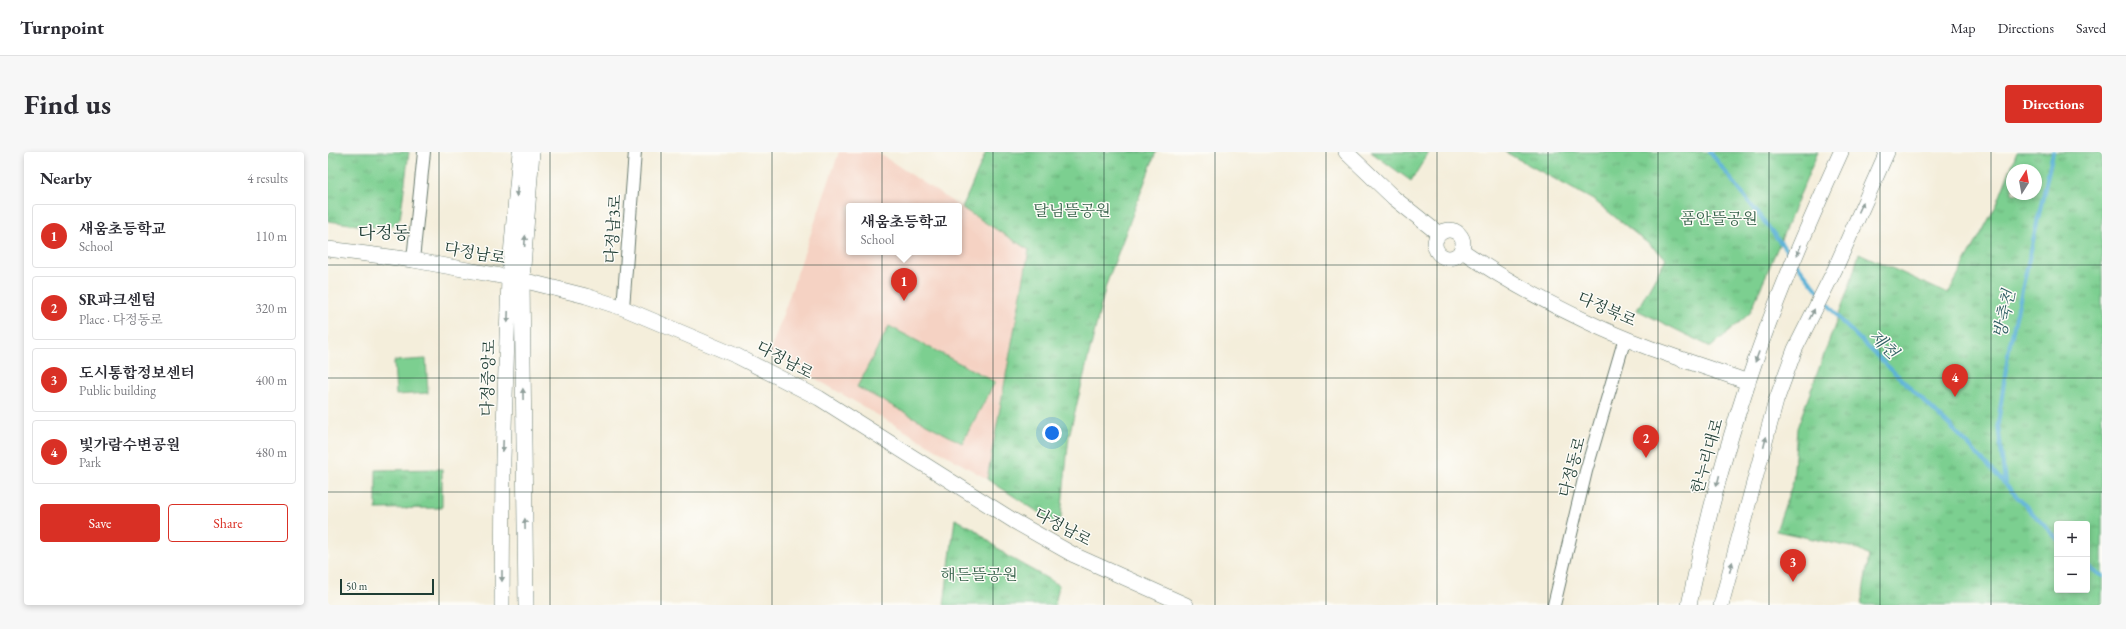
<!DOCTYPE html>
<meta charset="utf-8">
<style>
:root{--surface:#fff;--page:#f7f7f7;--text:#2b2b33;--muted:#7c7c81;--line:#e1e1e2;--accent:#d93025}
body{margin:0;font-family:"EB Garamond","Noto Serif KR",serif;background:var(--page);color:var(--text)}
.controls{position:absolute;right:12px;bottom:12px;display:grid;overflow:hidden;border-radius:4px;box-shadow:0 2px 6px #0003}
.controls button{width:36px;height:36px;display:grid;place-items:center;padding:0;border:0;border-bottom:1px solid var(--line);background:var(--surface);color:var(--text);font:20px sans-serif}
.compass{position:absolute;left:1678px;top:12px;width:36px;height:36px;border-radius:50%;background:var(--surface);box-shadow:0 2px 6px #0003;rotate:11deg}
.scale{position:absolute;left:12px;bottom:10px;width:94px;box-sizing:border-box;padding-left:4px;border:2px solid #1f3d34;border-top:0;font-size:11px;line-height:14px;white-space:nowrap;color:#1f3d34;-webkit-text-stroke:3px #fdfcf7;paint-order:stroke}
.you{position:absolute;left:724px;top:281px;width:14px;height:14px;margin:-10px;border:3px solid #fff;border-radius:50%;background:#1a73e8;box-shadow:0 0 0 6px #1a73e833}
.badge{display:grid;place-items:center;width:26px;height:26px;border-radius:50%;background:var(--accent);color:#fff;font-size:13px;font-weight:700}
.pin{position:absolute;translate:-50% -33px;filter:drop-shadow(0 1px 2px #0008)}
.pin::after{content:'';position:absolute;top:21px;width:14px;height:12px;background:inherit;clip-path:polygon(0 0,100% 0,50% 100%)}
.popup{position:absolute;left:518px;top:51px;width:116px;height:52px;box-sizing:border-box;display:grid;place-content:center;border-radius:4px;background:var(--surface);filter:drop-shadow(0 1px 3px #0005);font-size:13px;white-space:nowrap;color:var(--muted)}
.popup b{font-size:15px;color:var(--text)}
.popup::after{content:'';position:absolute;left:50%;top:100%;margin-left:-8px;border:8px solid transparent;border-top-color:var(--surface)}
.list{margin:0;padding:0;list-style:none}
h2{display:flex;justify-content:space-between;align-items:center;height:52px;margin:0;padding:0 16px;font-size:17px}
h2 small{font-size:13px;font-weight:400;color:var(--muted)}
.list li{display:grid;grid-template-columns:26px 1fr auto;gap:12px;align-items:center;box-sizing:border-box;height:64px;margin:0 8px 8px;padding:0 8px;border:1px solid var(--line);border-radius:4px}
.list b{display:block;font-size:15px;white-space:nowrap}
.list p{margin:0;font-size:13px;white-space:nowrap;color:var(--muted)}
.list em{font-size:13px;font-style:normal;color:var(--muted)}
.actions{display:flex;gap:8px;padding:12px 16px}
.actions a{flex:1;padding:9px 0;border:1px solid var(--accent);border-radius:4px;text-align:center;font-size:14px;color:var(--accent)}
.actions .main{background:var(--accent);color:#fff}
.map{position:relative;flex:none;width:1774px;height:453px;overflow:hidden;border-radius:4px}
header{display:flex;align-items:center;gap:24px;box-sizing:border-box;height:56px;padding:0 20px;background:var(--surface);border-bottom:1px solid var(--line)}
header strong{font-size:19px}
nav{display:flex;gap:22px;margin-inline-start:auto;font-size:14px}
.intro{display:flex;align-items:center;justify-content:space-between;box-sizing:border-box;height:96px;padding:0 24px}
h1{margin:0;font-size:28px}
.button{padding:10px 18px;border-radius:4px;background:var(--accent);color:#fff;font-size:14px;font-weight:700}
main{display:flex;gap:24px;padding:0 24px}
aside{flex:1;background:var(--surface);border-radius:4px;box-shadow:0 2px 6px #0003}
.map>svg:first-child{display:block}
</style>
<header>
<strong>Turnpoint</strong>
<nav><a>Map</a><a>Directions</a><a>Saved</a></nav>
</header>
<div class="intro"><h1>Find us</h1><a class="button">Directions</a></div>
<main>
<aside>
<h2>Nearby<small>4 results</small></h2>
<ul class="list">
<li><span class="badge">1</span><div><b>새움초등학교</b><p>School</p></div><em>110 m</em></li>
<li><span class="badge">2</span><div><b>SR파크센텀</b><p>Place · 다정동로</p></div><em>320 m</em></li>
<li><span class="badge">3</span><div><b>도시통합정보센터</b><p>Public building</p></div><em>400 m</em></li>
<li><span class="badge">4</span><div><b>빛가람수변공원</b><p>Park</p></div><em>480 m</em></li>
</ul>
<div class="actions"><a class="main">Save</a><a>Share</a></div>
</aside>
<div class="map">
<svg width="1774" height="453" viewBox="0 0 1774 453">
<defs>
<pattern id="grass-tufts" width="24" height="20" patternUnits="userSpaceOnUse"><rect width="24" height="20" fill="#7ccf90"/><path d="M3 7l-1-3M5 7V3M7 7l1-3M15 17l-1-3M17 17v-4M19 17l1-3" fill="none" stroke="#65a976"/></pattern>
</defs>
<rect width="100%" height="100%" fill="#fdfcf7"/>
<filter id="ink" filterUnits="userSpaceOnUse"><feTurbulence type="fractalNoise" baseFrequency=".025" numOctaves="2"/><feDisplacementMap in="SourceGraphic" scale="8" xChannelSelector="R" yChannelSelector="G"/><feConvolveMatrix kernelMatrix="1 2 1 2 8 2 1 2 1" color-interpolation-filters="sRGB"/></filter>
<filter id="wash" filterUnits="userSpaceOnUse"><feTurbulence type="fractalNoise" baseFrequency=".012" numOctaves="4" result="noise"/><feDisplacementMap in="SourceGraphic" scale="16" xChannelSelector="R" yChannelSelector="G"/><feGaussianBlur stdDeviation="0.9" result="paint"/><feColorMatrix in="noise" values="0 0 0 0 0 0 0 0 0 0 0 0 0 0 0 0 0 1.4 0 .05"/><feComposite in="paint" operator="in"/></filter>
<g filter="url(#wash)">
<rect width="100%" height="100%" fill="#f4eedb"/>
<path fill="#f5d2c3" d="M511,0H549L631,54H521V100H631V54L701,97L659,327L442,200Z"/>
<g fill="url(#grass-tufts)" stroke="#4e8662" fill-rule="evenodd">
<path d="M0,0H81L72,67L60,77L0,69Z"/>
<path d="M658,0H828L778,133L741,284L732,374L659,327L701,98L634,56Z"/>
<path d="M1043,0H1101L1083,29Z"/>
<path d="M1177,0H1490L1422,161L1383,195L1309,158L1338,106L1267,49Z"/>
<path d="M1689,0H1774V453H1533L1541,404L1527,396L1448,379L1465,330L1469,276L1522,132L1531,101L1620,142L1669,52ZM1684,18H1708V42H1684ZM1729,372H1759V438H1729Z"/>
<path d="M114,317V356L48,357V318Z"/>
<path d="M627,367L645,376L679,404L731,433L727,453H616Z"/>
</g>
<g fill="#7ccf90" stroke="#4e8662">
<path d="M561,174L667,230L634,291L529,235Z"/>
<path d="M98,207L100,241L68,243L66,209Z"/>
</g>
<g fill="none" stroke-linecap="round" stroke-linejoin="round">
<g stroke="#5bb2d8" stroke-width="4">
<path d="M1382,0L1463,104"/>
<path d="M1468,111L1491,140"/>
<path d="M1495,146L1514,170L1627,279L1729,387"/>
<path d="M1677,331L1670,272L1681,196L1725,0"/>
<path d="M1759,414L1774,424"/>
</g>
</g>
</g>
<g filter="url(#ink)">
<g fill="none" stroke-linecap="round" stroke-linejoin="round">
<defs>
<g id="minor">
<path d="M85,108L96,0"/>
<path d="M295,156L307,0"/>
<path d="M1226,453L1258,319L1297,186"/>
</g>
<g id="tertiary">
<path d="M1018,0L1066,46L1111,82"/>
<circle cx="1121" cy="92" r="14"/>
<path d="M0,97L85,108L194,128L258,144L295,156L409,204L491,246L686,369L746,403L858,453"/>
<path d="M1133,98C1173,125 1217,150 1260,170C1311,195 1367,211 1420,230"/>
<path d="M174,453L175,306L181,126L192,0"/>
<path d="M198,453L194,128L204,0"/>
<path d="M1361,453C1376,378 1396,303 1420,230C1445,153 1479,75 1513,0"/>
<path d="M1393,453L1448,249L1467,197L1507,117L1559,0"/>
</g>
</defs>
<use href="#minor" stroke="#6a7b6e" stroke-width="14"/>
<use href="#tertiary" stroke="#6a7b6e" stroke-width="16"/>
<use href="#minor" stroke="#fff" stroke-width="12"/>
<use href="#tertiary" stroke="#fff" stroke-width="15"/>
</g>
<defs><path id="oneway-solid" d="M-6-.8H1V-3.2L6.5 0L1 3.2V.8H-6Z"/></defs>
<g fill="#8f9e9a">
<use href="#oneway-solid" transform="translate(189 39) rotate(95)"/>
<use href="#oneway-solid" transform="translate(1533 55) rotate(-66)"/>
<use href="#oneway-solid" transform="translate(197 89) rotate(-86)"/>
<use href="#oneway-solid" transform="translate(1471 98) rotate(111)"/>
<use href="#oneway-solid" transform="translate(1484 162) rotate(-64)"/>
<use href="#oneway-solid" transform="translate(180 165) rotate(92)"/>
<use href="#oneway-solid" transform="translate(1429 205) rotate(110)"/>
<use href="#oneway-solid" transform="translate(195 242) rotate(-91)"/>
<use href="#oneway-solid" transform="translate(1437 290) rotate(-76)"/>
<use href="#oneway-solid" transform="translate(175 294) rotate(92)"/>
<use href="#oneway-solid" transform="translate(1390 329) rotate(104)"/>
<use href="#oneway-solid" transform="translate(197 372) rotate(-91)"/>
<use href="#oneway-solid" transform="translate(1403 415) rotate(-75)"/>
<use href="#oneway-solid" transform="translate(174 424) rotate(90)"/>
</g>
</g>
<path fill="none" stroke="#1f3d34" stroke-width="1" stroke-opacity="0.55" d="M111,0V453M222,0V453M333,0V453M444,0V453M554,0V453M665,0V453M776,0V453M887,0V453M998,0V453M1109,0V453M1220,0V453M1330,0V453M1441,0V453M1552,0V453M1663,0V453M0,113H1774M0,226H1774M0,340H1774"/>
<g text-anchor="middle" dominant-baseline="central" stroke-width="3" stroke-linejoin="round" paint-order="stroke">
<g font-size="16" fill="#36624b" stroke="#fdfcf7">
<text x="744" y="58">달님뜰공원</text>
<text x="1391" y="66">품안뜰공원</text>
<text x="651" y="422">해든뜰공원</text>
</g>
<g font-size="16" fill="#1f3d34" stroke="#fdfcf7">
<text transform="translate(285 77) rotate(-86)">다정남3로</text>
<text transform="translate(147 101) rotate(10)">다정남로</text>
<text transform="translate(1279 157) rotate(24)">다정북로</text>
<text transform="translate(457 208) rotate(28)">다정남로</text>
<text transform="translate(160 226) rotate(-88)">다정중앙로</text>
<text transform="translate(1379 304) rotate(-74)">한누리대로</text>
<text transform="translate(1244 315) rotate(-75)">다정동로</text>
<text transform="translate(735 375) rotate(28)">다정남로</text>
</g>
<g font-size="17" font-style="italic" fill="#316065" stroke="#fdfcf7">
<text transform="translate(1676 162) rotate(-78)">방축천</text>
<text transform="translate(1556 192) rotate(44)">제천</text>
</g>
<g font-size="18" fill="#1f3d34" stroke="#fdfcf7">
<text x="56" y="80">다정동</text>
</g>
</g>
</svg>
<div class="controls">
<button>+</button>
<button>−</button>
</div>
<svg class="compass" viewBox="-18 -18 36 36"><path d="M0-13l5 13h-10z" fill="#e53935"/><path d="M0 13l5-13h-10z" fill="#7c7c81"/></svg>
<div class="scale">50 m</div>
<div class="you"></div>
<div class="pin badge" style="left:576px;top:149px">1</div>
<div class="popup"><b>새움초등학교</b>School</div>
<div class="pin badge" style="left:1318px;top:306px">2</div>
<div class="pin badge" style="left:1465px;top:430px">3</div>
<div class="pin badge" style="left:1627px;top:245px">4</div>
</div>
</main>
